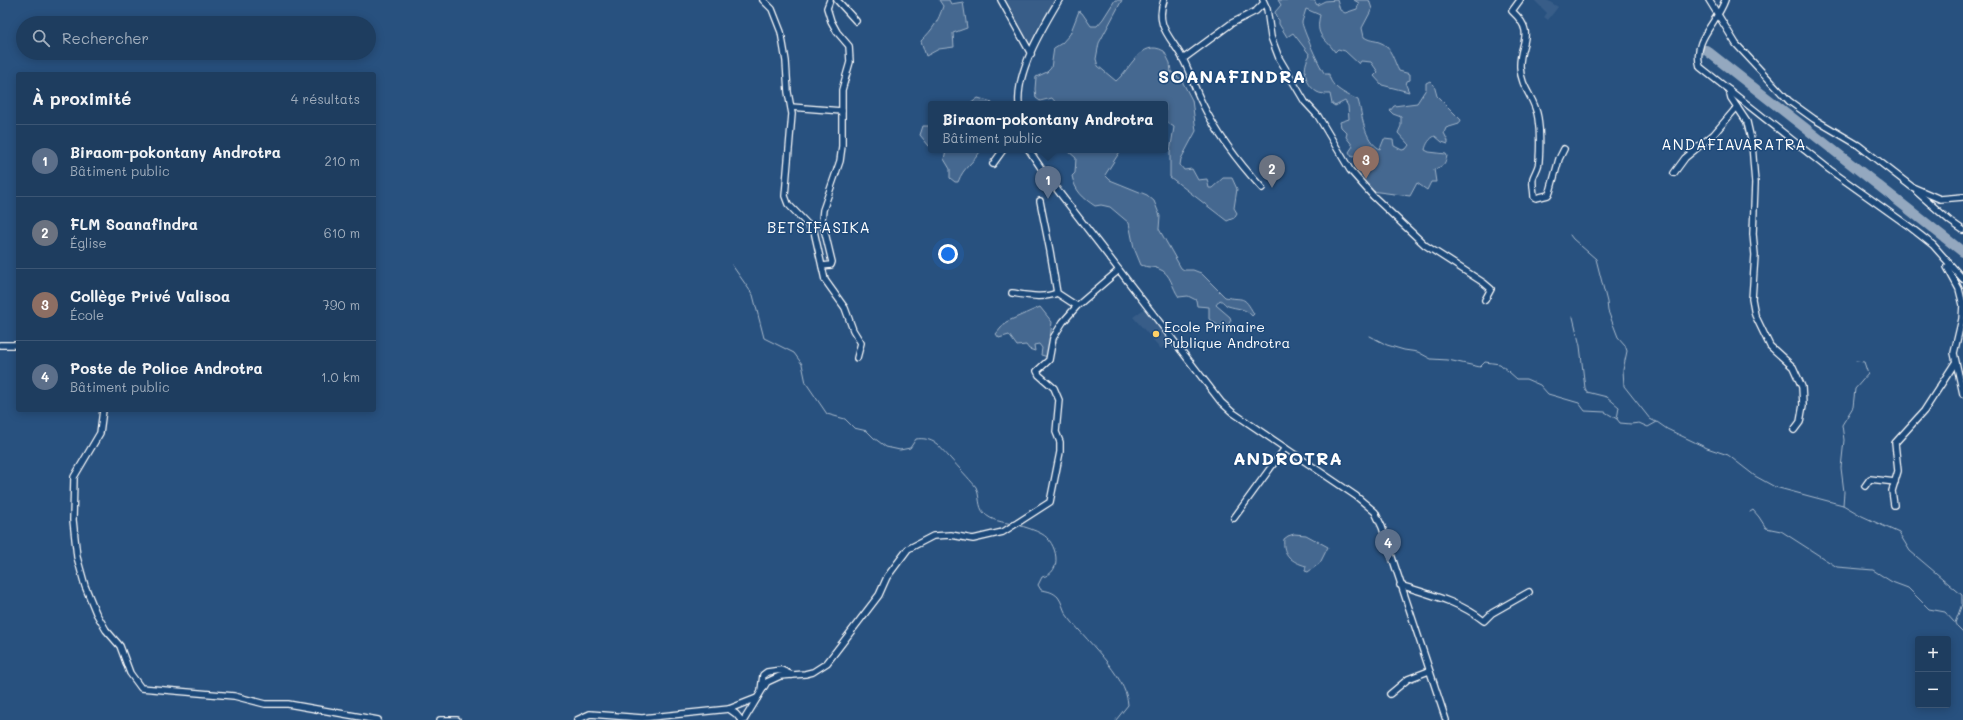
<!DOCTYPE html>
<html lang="fr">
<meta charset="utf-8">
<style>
:root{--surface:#1e3d5f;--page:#264465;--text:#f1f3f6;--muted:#a1aebd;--line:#3c5674;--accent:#90b9f0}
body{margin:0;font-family:Mali,sans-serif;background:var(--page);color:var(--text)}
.controls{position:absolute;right:12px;bottom:12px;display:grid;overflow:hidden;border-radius:4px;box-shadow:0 2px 10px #0003}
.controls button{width:36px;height:36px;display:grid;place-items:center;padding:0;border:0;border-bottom:1px solid var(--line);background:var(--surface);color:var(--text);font:20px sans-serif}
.you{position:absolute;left:948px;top:254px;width:14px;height:14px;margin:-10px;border:3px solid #fff;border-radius:50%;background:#1a73e8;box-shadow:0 0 0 6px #1a73e833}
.badge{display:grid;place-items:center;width:26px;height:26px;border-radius:50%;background:var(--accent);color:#fff;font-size:13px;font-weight:700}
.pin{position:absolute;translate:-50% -33px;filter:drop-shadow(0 1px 2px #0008)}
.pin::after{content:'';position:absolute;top:21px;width:14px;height:12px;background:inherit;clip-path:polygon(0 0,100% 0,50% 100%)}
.popup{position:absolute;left:928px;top:101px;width:240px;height:52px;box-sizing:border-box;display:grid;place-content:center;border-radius:4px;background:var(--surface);filter:drop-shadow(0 1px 3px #0005);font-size:13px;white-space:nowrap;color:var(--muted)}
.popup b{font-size:15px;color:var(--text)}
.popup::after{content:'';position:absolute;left:50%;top:100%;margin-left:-8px;border:8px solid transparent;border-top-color:var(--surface)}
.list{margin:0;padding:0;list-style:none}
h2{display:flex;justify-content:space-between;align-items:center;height:52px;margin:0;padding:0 16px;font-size:17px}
h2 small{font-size:13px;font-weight:400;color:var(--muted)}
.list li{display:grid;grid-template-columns:26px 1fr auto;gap:12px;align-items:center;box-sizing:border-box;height:72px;padding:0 16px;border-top:1px solid var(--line)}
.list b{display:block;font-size:15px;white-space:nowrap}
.list p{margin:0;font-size:13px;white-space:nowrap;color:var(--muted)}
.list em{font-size:13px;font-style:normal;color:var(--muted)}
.icon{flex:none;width:22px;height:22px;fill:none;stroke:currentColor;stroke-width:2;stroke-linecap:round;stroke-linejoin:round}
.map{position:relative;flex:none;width:1963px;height:720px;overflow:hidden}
.search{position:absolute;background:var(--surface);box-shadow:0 2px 10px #0003;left:16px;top:16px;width:360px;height:44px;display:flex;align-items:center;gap:10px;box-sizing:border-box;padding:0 14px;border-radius:22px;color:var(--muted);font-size:15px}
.panel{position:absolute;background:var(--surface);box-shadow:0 2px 10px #0003;left:16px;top:72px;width:360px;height:340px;border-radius:4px}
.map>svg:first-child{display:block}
</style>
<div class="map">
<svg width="1963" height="720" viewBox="0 0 1963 720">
<rect width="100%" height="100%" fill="#28517f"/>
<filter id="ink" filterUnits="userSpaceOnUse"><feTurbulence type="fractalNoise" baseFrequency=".025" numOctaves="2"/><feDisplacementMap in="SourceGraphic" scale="8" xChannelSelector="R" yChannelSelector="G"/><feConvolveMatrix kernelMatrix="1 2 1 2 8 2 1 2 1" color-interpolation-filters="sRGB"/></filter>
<g filter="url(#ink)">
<g fill="#375d88">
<path d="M1006,0H1055L1037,28L1030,44L1026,40Z"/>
<path d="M1534,0H1547L1558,7L1548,20L1544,17L1547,13Z"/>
<path d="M1144,309L1169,341L1161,349L1133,317Z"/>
</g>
<g fill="#446890" stroke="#a2b4c8">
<path d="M939,0H949L951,4L963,2L967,28L953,33L954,47L939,49L926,56L921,41C933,29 938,22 943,6Z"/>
<path d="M1115,0H1122L1099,43L1096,59L1098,66L1116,81C1130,70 1141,38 1164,51L1170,63L1171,72L1181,79L1192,100L1196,131L1181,159L1180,165L1184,170L1192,169L1198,180L1207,179L1209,188H1212L1223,178H1232L1237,189L1234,208L1237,213L1234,218L1227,221L1170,177V152L1174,127L1165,121V104H1057L1052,98L1040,101L1036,98L1035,89L1036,77L1047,72L1051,68L1054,48L1062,43L1070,34L1079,11L1082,13L1091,26H1097L1103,19Z"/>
<path d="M1278,0H1314L1317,5L1325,1L1337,0L1340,10L1345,13L1357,9L1359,3L1354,0H1369L1372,9L1362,28L1364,37C1370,41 1373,40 1379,42C1391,45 1394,62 1399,71L1410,74V80L1407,81L1406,85L1409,92L1382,85L1374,76L1378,72L1371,62L1361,61L1359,64L1345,51L1338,49L1335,52C1324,36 1315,37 1320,15L1306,9C1305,13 1303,18 1302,22C1302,28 1321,70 1325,74H1329C1330,88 1348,95 1358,100C1363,116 1363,140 1380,149L1384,139L1393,140L1394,146L1402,150L1406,149L1409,145L1398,133L1401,126V117L1393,114L1390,111L1394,106L1417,103L1426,89V83L1430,81L1434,85L1437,96L1461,120L1459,124L1446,128L1444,133L1448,141V144L1442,142L1435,136C1430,138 1426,144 1425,150L1429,152L1446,154L1447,156C1445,165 1442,167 1434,169L1436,182H1431L1427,190L1417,183L1410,196L1371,191L1358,176L1357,173L1358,170L1357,156L1352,157L1349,152L1353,146L1346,137L1347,133L1341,127L1340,122L1349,119L1348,106L1345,101L1335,106L1332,104L1330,94C1326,94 1320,94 1317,92C1304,84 1302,66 1310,55L1293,33L1287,37L1279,24V20L1276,17L1275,12L1281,5Z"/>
<path d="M978,98L992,102V104H970Z"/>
<path d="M923,126H931V146H929L920,135Z"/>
<path d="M946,150H981C973,164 964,166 958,182H955L950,178V169L944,159Z"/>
<path d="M1067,150H1121L1105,175L1110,180L1147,195L1154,201L1160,216L1159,229L1181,268L1184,270H1193L1201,273L1225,297C1244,301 1243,294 1254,314L1252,316C1246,308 1237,309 1228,306C1225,305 1224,302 1220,300L1216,305L1230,317L1231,320L1228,325L1219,326L1209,319V307L1197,306L1196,300L1188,296L1179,297C1172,288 1171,273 1159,269C1154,266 1147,268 1141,265L1134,248L1129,223L1110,207L1101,205L1095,206C1083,198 1075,191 1072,176L1075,173L1076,158Z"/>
<path d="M1040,307L1052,322L1048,357L1041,355L1042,348L1039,344L1034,345L1035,351L1029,349L1026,345L1017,346L1009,335L999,338L996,334L1006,322Z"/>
<path d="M1294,534L1306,535L1328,547L1320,563L1308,572L1305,571L1306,566C1292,562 1282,555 1284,539L1288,536Z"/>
</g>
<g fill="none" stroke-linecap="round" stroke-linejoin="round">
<g stroke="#aabbcd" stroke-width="1">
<path d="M1570,235L1573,239L1596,259L1607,302L1608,311L1618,337L1625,345L1627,351L1623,370L1624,386L1650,419L1656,422"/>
<path d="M732,265L753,295L764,338L794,353L802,364L806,383L827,414L845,419L854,428L867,431L874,438L886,447L900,450L910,448L916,439C923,438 930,439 937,444C940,447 974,484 976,487C980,496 978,507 984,513C991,521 1003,522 1013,524"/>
<path d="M1573,317L1580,346L1585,388L1587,392L1607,397L1619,407L1617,419L1620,423L1631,424L1639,423L1648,427L1657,422L1667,429L1707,448L1728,455L1755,476L1775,487L1843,505L1862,516L1899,533L1910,551L1962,595V604L1955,623L1957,627L1963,633"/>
<path d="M1370,336L1387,345L1404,350L1418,352L1431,359L1448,360L1480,367L1485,362L1500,364L1517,379H1526L1540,385L1548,394L1579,403L1585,411L1605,412L1617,419"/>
<path d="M1843,505L1844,492L1841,468L1844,440L1842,425L1853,407L1855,389L1868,374L1864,362L1856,361"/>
<path d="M1750,512L1753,510L1759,517L1766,528L1781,531L1837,567L1873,570L1892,582L1908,588L1929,609L1945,612L1954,622"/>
<path d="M1018,525C1025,527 1035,530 1042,534C1057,542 1064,573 1042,577L1038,585L1041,590C1048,591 1053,592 1058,597C1062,602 1063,609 1066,614C1083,638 1127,675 1128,705L1116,720"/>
</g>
<path stroke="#94a8bf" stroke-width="10" d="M1706,50L1963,252"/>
<defs>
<g id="minor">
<path d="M763,0L772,9L781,32L786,61L788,92L792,114L785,196L788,204L814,231L825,280L845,308L853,330L861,343L857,358"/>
<path d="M837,0L856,21"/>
<path d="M1001,0L1031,54"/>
<path d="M1164,0C1154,28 1173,38 1184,61C1191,75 1195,89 1202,103C1218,136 1237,161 1262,188"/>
<path d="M1263,0L1267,9L1271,37L1279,58L1305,102L1318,116L1350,170L1373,196L1425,245L1484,283L1491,289L1485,300"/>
<path d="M1520,0L1512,11C1537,34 1519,42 1520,67C1521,89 1535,97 1538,118C1540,131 1540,147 1539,161C1539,167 1535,172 1533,178C1532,184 1534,191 1534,197L1536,198L1548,195L1550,192L1559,159L1564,149"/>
<path d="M1709,0L1736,44L1789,101L1814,119L1858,145L1912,187L1940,199L1963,197"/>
<path d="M1725,0C1717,24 1692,39 1700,67L1830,170L1910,227L1933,245L1963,279"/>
<path d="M1183,59L1232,23L1256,11L1263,4"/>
<path d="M1729,90L1731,98L1747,122L1752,144L1755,183L1753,234L1755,255L1752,299L1755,315L1770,346L1793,367L1802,387L1803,405L1800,422L1794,430"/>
<path d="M1019,104C1016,71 1043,27 1059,0"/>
<path d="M791,107L842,111"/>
<path d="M1029,150L1045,174L1221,402L1232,412L1356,496L1375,512L1382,527L1446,720"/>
<path d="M993,164L1003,150"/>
<path d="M1674,173L1685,158L1714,134L1737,107"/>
<path d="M1917,192L1950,221L1963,230"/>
<path d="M1040,201L1050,251L1057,293L1077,306L1119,270"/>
<path d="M822,266L831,265L832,262L822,220L823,210L840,161L842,146V90L850,62L849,46L837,32L831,21L827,8L830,0"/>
<path d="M1947,267L1959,289L1963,305L1962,319L1954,353L1963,394"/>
<path d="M1012,293C1026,295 1043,299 1057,293"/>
<path d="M0,345H18"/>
<path d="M103,410L100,433L74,477L73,520L77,557L85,586L96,613L106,630L120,646L130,673L141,688L234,696L265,704H288L378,720"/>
<path d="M1865,486L1870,479L1895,482"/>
<path d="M1894,505L1892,491L1898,471L1895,443L1924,411L1955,363"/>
<path d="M1234,518L1285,448"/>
<path d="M1400,585C1428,594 1461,602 1484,621L1492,613L1529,592"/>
<path d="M761,690L763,675L767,672L781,670L792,675"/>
<path d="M1390,694L1408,679L1429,671"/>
<path d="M729,709L736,714L741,720"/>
<path d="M440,720H457"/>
<path d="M577,720L590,714L642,718L729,709L757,698"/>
<path d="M744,720L767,682L780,676L805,674L813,672L827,663L879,595L887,577L908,549L933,536L951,535L973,539L1003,532L1050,502L1060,452V442L1056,432L1059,400L1054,388L1039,375L1037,371L1049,360L1053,338L1063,322L1077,306"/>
</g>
</defs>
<use href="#minor" stroke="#fff" stroke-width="8"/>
<use href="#minor" stroke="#1f4a7a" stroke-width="5.5"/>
</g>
</g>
<circle fill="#ffd166" stroke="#1f4a7a" stroke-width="1.5" cx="1156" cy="334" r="4"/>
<g text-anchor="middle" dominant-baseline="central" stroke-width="3" stroke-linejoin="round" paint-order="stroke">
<g font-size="14" fill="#fff" stroke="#1f4a7a" text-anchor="start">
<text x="1164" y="326">Ecole Primaire<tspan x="1164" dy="16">Publique Androtra</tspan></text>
</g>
<g font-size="15" letter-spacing="1" fill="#fff" stroke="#1f4a7a">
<text x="1734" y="144">ANDAFIAVARATRA</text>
<text x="819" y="227">BETSIFASIKA</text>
</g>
<g font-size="18" font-weight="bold" letter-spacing="1" fill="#fff" stroke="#1f4a7a">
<text x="1232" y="76">SOANAFINDRA</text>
<text x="1288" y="458">ANDROTRA</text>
</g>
</g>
</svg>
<div class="controls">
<button>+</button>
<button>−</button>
</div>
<div class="you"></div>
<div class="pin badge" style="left:1048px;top:199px;background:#5c6f8a">1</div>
<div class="popup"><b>Biraom-pokontany Androtra</b>Bâtiment public</div>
<div class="pin badge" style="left:1272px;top:188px;background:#6b7280">2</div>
<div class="pin badge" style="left:1366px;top:179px;background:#8d6e63">3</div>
<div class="pin badge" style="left:1388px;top:562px;background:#5c6f8a">4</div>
<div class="search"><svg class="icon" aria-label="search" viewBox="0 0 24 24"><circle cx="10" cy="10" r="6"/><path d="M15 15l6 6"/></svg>Rechercher</div>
<section class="panel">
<h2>À proximité<small>4 résultats</small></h2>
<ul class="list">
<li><span class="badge" style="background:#5c6f8a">1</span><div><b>Biraom-pokontany Androtra</b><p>Bâtiment public</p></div><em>210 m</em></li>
<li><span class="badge" style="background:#6b7280">2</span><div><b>FLM Soanafindra</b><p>Église</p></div><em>610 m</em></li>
<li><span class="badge" style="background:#8d6e63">3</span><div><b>Collège Privé Valisoa</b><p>École</p></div><em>790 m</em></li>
<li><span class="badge" style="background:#5c6f8a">4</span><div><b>Poste de Police Androtra</b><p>Bâtiment public</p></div><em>1.0 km</em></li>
</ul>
</section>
</div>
